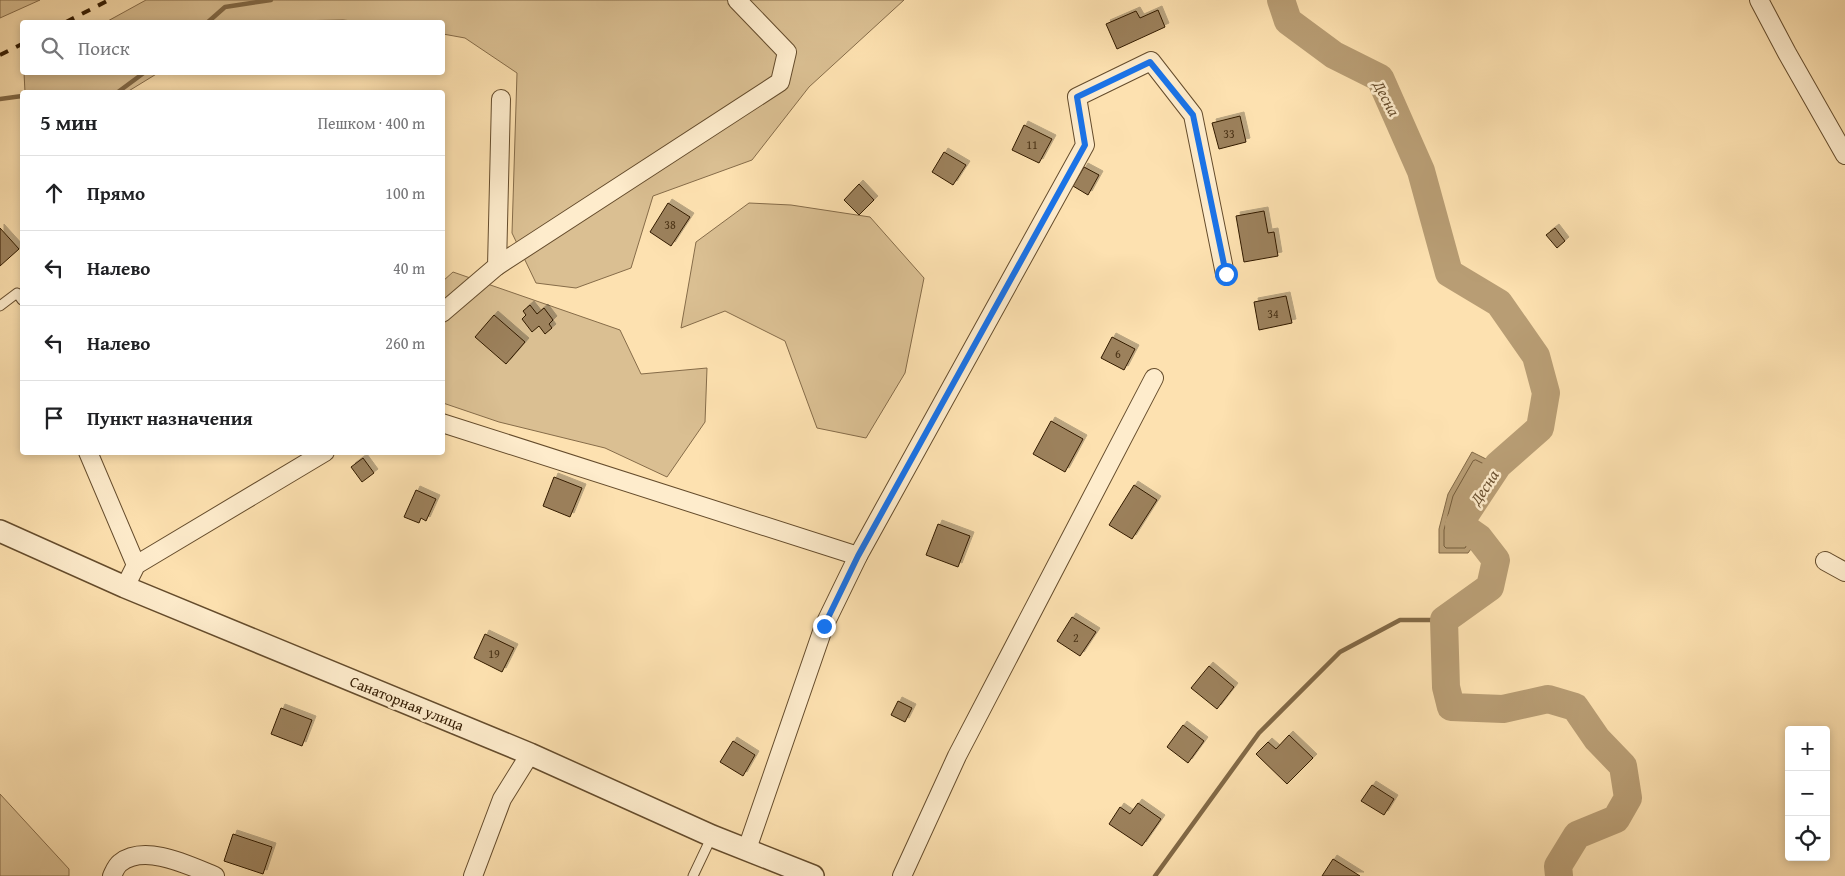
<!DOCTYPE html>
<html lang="ru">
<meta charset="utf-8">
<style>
:root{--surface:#fff;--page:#f2f2f2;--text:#202124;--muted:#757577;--line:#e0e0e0}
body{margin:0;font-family:"Gentium Book Plus",serif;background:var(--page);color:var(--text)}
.controls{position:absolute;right:15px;bottom:15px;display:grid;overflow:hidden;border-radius:5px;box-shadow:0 2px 8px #0003}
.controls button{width:45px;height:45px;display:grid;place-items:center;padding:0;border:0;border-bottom:1px solid var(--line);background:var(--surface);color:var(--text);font:25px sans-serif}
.stop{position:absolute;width:15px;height:15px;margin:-11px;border:4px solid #1a73e8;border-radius:50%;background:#fff}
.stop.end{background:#1a73e8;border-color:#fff;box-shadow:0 1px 5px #0008}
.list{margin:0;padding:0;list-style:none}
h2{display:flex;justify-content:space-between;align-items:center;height:65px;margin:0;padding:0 20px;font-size:21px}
h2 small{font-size:16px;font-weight:400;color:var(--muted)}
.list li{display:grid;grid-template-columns:32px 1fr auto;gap:15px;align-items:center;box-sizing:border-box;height:75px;padding:0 20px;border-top:1px solid var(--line)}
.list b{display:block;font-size:19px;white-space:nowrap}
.list em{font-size:16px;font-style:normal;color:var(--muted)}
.icon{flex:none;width:28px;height:28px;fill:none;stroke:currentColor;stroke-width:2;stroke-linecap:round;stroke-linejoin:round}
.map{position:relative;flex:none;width:1845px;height:876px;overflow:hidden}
.search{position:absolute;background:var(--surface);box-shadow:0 2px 8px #0003;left:20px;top:20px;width:425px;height:55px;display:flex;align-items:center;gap:12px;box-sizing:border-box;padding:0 18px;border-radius:5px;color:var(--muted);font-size:19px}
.panel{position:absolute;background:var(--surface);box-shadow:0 2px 8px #0003;left:20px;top:90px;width:425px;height:365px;border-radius:5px}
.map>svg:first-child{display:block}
</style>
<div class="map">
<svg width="1845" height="876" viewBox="0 0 1845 876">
<defs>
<filter id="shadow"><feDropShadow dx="4" dy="-4" stdDeviation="0" flood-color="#0004"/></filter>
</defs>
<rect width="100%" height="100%" fill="#fde1b0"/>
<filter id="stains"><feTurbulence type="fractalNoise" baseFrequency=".004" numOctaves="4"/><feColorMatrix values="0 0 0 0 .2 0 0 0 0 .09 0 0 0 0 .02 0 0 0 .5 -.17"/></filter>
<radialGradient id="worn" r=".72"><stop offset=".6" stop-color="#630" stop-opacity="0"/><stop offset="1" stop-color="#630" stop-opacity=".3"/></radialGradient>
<g fill="#dabf92" stroke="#866c49">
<path d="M0,0H40L0,18Z"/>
<path d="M146,0H904L809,87L752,160L653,196L631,268L576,288L536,283L512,233L517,73L465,38L443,34L442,22H362L343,20L236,22H106Z"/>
<path d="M24,73V72L158,73L127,92H25Z"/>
<path d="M749,203L791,205L870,217L924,278L905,373L866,438L817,428L785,341L725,311L681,328L696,242Z"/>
<path d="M453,272L620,330L641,374L707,368L705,422L667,477L605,448L499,422L443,403V281Z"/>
<path d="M0,794L69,869V876H0Z"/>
</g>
<path fill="#b89d74" stroke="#826946" d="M1472,452L1498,465L1459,524L1479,538L1468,553H1439V529L1448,494Z"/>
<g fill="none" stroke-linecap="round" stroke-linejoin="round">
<path stroke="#755c3a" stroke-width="1" d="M1476,460L1488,466L1489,469L1454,523L1456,528L1470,538V540L1465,548H1446L1444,546V530L1453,496L1473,461Z"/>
<g stroke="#826946" stroke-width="4.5">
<path d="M208,22L225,7L271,0"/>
<path d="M118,92L145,72"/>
<path d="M0,99L22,96"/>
<path d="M1155,876L1259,733L1340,652L1400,620H1444"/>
</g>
<path stroke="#b89d74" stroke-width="28" d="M1281,0L1288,21L1334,55L1380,78L1421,171L1449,273L1499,303L1536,356L1546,393L1540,428L1498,465L1459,524L1479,538L1496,560L1490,587L1444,620L1446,687L1451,707L1503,709L1548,699L1575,707L1597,739L1623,766L1628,798L1616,819L1577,835L1558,866L1559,876"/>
</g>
<g fill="#9c815c" stroke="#321a00" filter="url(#shadow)">
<path d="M1158,10L1165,27L1117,49L1106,24L1136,11L1140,18Z"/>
<path d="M1240,116L1246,142L1219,149L1212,123Z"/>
<path d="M1024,125L1052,139L1039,163L1012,150Z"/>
<path d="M944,152L966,165L953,185L932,172Z"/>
<path d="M1084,167L1099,175L1088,195L1073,186Z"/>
<path d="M859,184L874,200L859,215L844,200Z"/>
<path d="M668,203L690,217L671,246L650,232Z"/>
<path d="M1264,211L1268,233L1274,232L1278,256L1244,262L1236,216Z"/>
<path d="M0,228L19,249L0,266Z"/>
<path d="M1555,228L1565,241L1557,248L1546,235Z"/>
<path d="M1286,296L1292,323L1259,330L1254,302Z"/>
<path d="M530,305L537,314L544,308L553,320L549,324L552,328L545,334L539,326L532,332L522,319L526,315L523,311Z"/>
<path d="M494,315L525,342L506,364L475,337Z"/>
<path d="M1112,337L1135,349L1124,370L1101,358Z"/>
<path d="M1051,421L1083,439L1065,472L1033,454Z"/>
<path d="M363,458L374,473L362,482L351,467Z"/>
<path d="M554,477L582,488L570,517L543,506Z"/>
<path d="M1134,485L1157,500L1132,539L1109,525Z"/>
<path d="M416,490L436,499L426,521L421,518L419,523L404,517Z"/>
<path d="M938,524L970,536L958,567L926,555Z"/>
<path d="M1072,617L1096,632L1080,656L1057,641Z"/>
<path d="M485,634L514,648L502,672L474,658Z"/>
<path d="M1209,666L1234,687L1217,709L1191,688Z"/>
<path d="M898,701L912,708L905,722L891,715Z"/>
<path d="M281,708L312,720L302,746L271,734Z"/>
<path d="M1183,725L1204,741L1188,763L1167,747Z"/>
<path d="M1289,735L1313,758L1287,784L1256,754L1268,742L1276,749Z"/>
<path d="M733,741L755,755L743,776L720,762Z"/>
<path d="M1372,785L1394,799L1384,815L1361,801Z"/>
<path d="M1138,803L1161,819L1142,846L1109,824L1120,807L1130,814Z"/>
<path d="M233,834L272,847L263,874L224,861Z"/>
<path d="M1333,859L1360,876H1322Z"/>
</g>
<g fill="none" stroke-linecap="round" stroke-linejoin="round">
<defs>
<g id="service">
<path d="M0,306L17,293L22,300"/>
<path d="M693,876L712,836"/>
</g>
<g id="minor">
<path d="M1759,0L1787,53L1845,155"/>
<path d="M497,266L780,82L787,52L737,0"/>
<path d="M442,313L497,266L501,99"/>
<path d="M442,423L858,556"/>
<path d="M88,452L136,565"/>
<path d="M1825,561L1845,572"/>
<path d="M125,587L136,565L325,452"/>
<path d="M747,849L824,626L858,556L1085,145L1077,97L1151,61L1193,115L1225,274"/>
<path d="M112,876C114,872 116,866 120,863C145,843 190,866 215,876"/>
<path d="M473,876L502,799L530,754"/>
<path d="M902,876L957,756L1154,378"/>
</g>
<path id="tertiary" d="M0,531L125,587L530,754L712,836L813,876"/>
</defs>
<use href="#service" stroke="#654c2c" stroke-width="11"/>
<use href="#minor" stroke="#654c2c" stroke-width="20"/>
<use href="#tertiary" stroke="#654c2c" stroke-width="24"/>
<use href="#service" stroke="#feeccc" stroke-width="9"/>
<use href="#minor" stroke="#feeccc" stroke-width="18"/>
<use href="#tertiary" stroke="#feeccc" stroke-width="21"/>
<g stroke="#321a00" stroke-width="4" stroke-dasharray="9 9" stroke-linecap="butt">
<path d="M66,22L109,0"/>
<path d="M0,55L22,44"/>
</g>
</g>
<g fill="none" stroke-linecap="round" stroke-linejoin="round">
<path stroke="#1a73e8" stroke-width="6" d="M824,626L858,556L1085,145L1077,97L1150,62L1193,115L1226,274"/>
</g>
<g text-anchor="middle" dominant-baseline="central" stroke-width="5" stroke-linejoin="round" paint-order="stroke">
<g font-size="12" fill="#4c3417">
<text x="1229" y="133">33</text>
<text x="1032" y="144">11</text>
<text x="670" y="224">38</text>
<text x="1273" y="313">34</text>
<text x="1118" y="353">6</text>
<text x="1076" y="637">2</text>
<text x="494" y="653">19</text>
</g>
<g font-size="15" fill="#321a00" stroke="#feeccc">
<text transform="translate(407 703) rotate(22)">Санаторная улица</text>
</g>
<g font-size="16" font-style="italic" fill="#684e2e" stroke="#feeccc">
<text transform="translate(1387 98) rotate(62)">Десна</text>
<text transform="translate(1484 487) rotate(-56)">Десна</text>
</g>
</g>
<rect width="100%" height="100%" filter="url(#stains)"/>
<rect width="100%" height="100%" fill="url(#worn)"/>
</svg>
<div class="controls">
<button>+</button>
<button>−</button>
<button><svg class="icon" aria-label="locate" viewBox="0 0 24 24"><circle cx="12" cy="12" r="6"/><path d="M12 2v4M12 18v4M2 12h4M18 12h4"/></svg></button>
</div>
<div class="stop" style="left:1226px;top:274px"></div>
<div class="stop end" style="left:824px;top:626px"></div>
<div class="search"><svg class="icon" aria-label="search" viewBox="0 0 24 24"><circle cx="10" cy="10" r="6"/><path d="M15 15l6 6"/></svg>Поиск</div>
<section class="panel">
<h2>5 мин<small>Пешком · 400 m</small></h2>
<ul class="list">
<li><svg class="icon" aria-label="ahead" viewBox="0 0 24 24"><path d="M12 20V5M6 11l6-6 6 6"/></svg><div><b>Прямо</b></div><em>100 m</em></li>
<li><svg class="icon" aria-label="left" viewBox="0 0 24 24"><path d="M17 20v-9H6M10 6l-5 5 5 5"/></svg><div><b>Налево</b></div><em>40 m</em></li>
<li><svg class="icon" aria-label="left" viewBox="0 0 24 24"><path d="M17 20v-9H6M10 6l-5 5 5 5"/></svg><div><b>Налево</b></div><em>260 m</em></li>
<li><svg class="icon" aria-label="arrive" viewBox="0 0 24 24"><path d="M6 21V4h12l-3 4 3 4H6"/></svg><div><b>Пункт назначения</b></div></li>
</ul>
</section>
</div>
